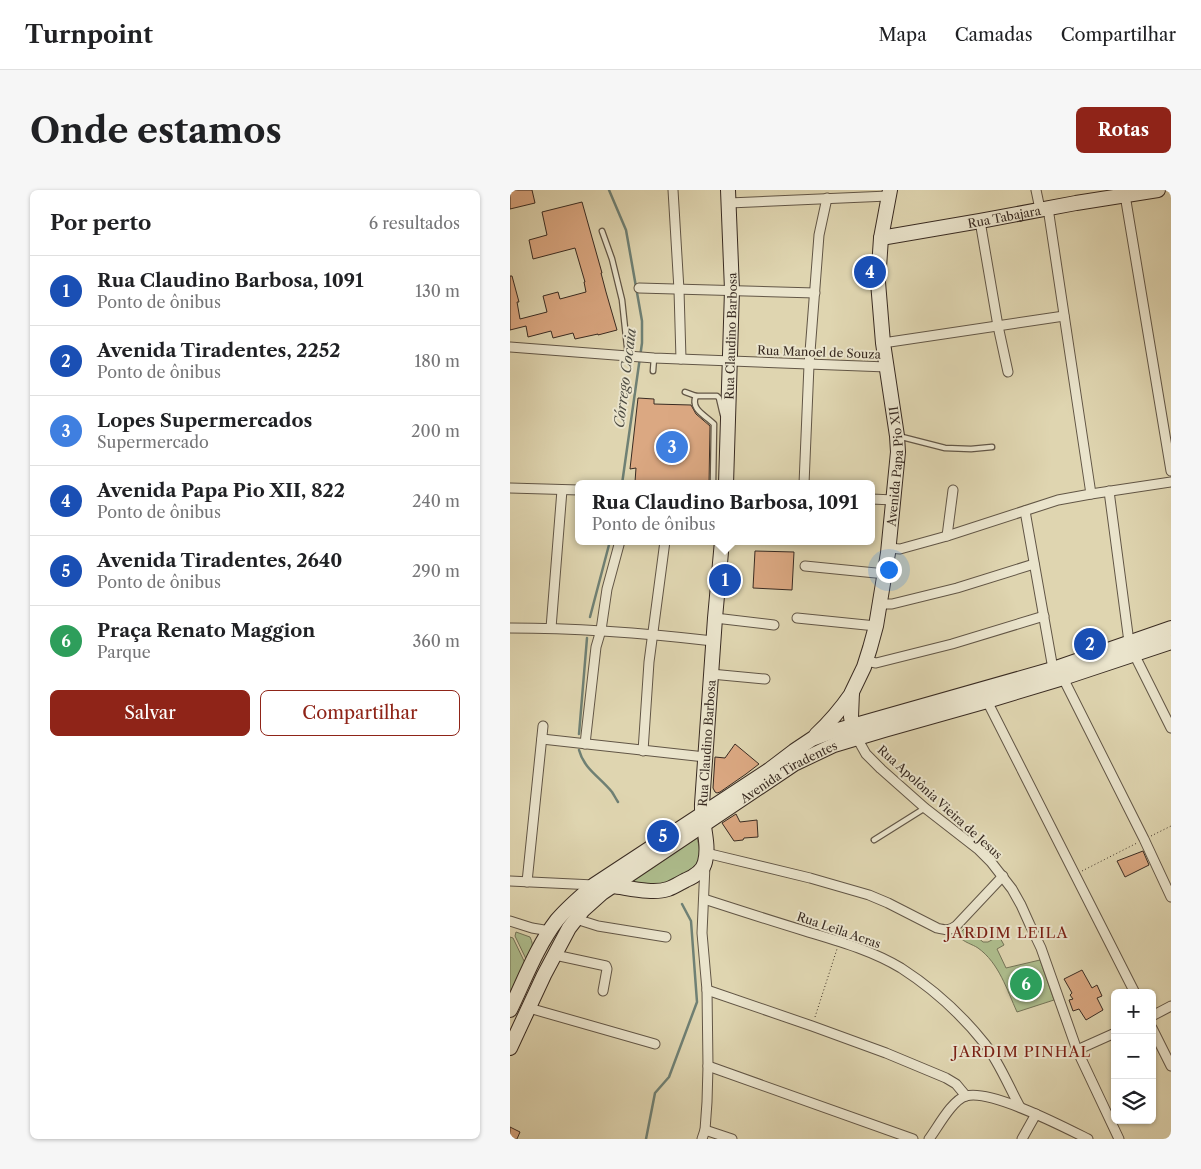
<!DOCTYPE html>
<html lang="pt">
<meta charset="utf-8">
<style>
:root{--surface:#fff;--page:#f6f6f6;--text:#202124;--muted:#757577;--line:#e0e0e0;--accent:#8f2418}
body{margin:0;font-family:"Libre Caslon Text",serif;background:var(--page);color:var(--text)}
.controls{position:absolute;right:15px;bottom:15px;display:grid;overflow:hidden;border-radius:8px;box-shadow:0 1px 4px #0004}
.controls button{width:45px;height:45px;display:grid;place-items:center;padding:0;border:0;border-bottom:1px solid var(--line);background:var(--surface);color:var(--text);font:25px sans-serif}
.you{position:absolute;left:378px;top:379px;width:18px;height:18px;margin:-12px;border:4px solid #fff;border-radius:50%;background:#1a73e8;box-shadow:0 0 0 8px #1a73e833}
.badge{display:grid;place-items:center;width:32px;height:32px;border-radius:50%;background:var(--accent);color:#fff;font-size:16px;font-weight:700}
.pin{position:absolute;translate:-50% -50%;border:2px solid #fff;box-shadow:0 1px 5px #0006}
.popup{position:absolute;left:65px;top:290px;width:300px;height:65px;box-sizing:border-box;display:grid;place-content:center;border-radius:8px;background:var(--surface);filter:drop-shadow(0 1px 4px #0005);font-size:16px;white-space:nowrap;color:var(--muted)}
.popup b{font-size:19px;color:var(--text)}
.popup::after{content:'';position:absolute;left:50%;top:100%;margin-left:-10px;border:10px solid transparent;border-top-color:var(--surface)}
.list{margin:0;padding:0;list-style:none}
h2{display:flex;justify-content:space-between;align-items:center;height:65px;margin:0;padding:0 20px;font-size:21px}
h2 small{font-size:16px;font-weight:400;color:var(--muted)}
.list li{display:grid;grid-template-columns:32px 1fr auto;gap:15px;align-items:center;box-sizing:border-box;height:70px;padding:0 20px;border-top:1px solid var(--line)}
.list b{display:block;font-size:19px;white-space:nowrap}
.list p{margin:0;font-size:16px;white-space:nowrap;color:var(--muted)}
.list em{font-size:16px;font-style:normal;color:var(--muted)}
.actions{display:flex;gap:10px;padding:15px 20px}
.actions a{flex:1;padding:11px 0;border:1px solid var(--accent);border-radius:8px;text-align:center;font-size:18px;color:var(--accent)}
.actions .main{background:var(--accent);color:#fff}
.icon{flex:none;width:28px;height:28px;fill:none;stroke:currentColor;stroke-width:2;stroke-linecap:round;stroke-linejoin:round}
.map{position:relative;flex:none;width:661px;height:949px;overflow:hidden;border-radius:8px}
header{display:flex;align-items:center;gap:30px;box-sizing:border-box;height:70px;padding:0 25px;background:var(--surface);border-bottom:1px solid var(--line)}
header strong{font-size:24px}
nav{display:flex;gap:28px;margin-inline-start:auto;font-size:18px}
.intro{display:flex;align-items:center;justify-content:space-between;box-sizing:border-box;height:120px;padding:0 30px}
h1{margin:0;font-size:35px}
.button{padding:12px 22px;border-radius:8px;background:var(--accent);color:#fff;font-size:18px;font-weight:700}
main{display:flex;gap:30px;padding:0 30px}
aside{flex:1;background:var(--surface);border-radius:8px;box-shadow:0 1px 4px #0004}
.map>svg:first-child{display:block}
</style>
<header>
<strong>Turnpoint</strong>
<nav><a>Mapa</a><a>Camadas</a><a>Compartilhar</a></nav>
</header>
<div class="intro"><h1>Onde estamos</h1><a class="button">Rotas</a></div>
<main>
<aside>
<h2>Por perto<small>6 resultados</small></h2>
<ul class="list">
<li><span class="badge" style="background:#1a4fb4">1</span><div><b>Rua Claudino Barbosa, 1091</b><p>Ponto de ônibus</p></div><em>130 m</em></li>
<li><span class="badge" style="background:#1a4fb4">2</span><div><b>Avenida Tiradentes, 2252</b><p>Ponto de ônibus</p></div><em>180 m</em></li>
<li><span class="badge" style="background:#3f7fe0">3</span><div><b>Lopes Supermercados</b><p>Supermercado</p></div><em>200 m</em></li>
<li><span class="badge" style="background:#1a4fb4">4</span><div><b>Avenida Papa Pio XII, 822</b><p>Ponto de ônibus</p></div><em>240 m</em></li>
<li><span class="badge" style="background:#1a4fb4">5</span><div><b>Avenida Tiradentes, 2640</b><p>Ponto de ônibus</p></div><em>290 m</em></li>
<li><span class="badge" style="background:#2e9e5b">6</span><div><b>Praça Renato Maggion</b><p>Parque</p></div><em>360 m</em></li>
</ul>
<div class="actions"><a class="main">Salvar</a><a>Compartilhar</a></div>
</aside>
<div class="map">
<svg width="661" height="949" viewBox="0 0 661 949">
<rect width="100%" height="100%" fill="#dfd5b0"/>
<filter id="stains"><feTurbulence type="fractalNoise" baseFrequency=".004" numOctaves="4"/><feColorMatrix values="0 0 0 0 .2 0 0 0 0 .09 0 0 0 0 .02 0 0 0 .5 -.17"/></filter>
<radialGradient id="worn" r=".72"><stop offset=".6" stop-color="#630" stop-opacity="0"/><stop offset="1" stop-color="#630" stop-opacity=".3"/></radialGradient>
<g fill="#aebe8e" stroke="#747458">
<path d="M187,648C189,655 191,664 188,671C184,680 162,692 152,694C145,695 127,695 121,691Z"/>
<path d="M456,737L473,752H478L489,746L494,755L487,759L496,778L530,770L544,810L507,822C497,800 489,773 468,758C462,754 455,753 448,746L450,743Z"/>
<path d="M6,742L20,747C25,757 21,762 17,771L5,746Z"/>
<path d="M0,747L3,748L15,773L0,805Z"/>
</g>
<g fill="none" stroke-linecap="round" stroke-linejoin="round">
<g stroke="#6f8074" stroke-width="2.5">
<path d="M99,0L116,40L132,131V153L112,294"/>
<path d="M80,427L100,351"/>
<path d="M69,544L77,448"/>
<path d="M69,560C74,579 90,587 102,602C104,605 106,609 108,612"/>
<path d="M136,949L145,903L159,887L187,812L181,731L172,714"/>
</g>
</g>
<g fill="#dba882" stroke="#392b22">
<path d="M0,0H22L25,13L0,19Z"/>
<path d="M72,12L92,83H91L96,102L107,140L88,145V144L65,149L63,143L43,148L41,141L18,147L16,136L0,140V86H2L9,112H7L10,129L37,122L33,106L48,102L50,109L76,102L74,92H75L65,58L23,69L19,50L37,45L32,22Z"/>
<path d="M128,208L144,209V214L181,215L186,224L200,236L199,294L125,292L126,278L120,279Z"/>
<path d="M245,361L284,362L282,400L243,398Z"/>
<path d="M225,554L249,574L236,584L210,602L207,603L205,602L203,598L205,567L215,568Z"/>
<path d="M226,624L230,632L247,630L248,647L234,648L233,650L224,651L212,633Z"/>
<path d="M633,661L639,675L615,687L607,671Z"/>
<path d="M572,780L582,798L587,795L592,806L587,808L593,820L576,830L569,819L563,821L559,810L563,809L560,805L562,803L554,789Z"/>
<path d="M0,937L10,942L7,949H0Z"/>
</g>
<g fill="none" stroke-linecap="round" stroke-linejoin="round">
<defs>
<g id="lane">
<path d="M92,41L102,69L112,110L118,166"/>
<path d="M143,181L144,168"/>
<path d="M175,202L186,206H207L209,208L213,225"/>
<path d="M186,206C180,219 195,225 204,234L203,294"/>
<path d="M388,246L435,258L461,259L482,257"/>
<path d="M364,650L415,618"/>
</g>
<g id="street">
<path d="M163,0L169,100L171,169"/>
<path d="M526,0L530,19"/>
<path d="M615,5L661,281"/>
<path d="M219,13L378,6"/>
<path d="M538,18L581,304"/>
<path d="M470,31L488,136L498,182"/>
<path d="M129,98L305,103"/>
<path d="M373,153L554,126"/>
<path d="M0,157L144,168L377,177"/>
<path d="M294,294L299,175L309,45L317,8"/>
<path d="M0,298L69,300"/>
<path d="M599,301L619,452"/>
<path d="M361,309L384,310"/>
<path d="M515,321L543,479"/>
<path d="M437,346L443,300"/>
<path d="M379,358L390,359L437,346L548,310L581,304L661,292"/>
<path d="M295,376L376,384"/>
<path d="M370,414H382L447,398L524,374"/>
<path d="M205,428L264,435"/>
<path d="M287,428L366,436"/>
<path d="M0,438C69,438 134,443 203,451"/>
<path d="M41,438L52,300"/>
<path d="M624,464L661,538"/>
<path d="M356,471L366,473L442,454L534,426"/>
<path d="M201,484L255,489"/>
<path d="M553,488L634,649L661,707"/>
<path d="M477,511L625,803"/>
<path d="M347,548L356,564L371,579L415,618L469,660L481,672L502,699L511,715L520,735L531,758L567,860L609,949"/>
<path d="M32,549L195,567"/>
<path d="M75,554L86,457L91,440L97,399L110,351"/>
<path d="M133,561L139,472L155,351"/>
<path d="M196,663L300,688L359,705L378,713L427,738C435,740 439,741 446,736L493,686"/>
<path d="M0,691L84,695"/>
<path d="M17,692L33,536"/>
<path d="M194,709C228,720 262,731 295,741C328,751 361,760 391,778C422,798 452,825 475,854C489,872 499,897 510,917"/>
<path d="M66,729L88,736L156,747"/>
<path d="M0,731L22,738L40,741"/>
<path d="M45,765L96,776L97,779L93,801"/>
<path d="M197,800L302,836L376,863L436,888L446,894L456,906"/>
<path d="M19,818L145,854"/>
<path d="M642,826L661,816"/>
<path d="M642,838L661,876"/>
<path d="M567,860L605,843"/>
<path d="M198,876L403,949"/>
<path d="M195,940L222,949"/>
<path d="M192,949L195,940L197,912L198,876L197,800L192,743L195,675"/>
<path d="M419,949C428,937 442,910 456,906C481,899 554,937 578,949"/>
<path d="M512,949L526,924"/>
</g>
<g id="secondary">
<path id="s1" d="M371,48L470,31L566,13L648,0"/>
<path id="s2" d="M216,294L222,100L218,0"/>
<path d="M306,545C320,532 331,519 342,503"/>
<path id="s3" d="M345,546L341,527L342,502L354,477L360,458L366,436L378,363L388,262L387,246L373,153L368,92L371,48L380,0"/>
<path id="s4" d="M103,696C119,698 143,704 158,699C164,697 170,693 176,690C183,687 193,681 195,672C200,653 191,633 192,614L205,428L212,351"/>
<path d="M0,820C14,791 27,756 47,730C58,717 71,706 84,695L259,580L284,561L302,549L321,542L543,479L661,438"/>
<path id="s5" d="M0,858L34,785L59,738L73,720L92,703L284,574L324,555L374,540L477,511L553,488L661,452"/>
</g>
</defs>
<use href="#lane" stroke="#625646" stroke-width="7"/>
<use href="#street" stroke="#625646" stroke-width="11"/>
<use href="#secondary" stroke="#392b22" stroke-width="16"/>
<g stroke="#392b22" stroke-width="1" stroke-dasharray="1 2.5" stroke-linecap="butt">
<path d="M641,646L661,636"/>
<path d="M572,681L627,653"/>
<path d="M305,827L327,759"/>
</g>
<use href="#lane" stroke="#eae4cc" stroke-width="4.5"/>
<use href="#street" stroke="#eae4cc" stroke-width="9"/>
<use href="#secondary" stroke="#eae4cc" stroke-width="14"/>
</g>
<g text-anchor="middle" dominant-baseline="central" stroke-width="4" stroke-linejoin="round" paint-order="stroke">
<g font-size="12" fill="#392b22" stroke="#eae4cc">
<text stroke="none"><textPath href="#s1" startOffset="125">Rua Tabajara</textPath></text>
<text stroke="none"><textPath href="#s2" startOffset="148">Rua Claudino Barbosa</textPath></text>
<text transform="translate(309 162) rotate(2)">Rua Manoel de Souza</text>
<text stroke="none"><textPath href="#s3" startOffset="276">Avenida Papa Pio XII</textPath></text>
<text stroke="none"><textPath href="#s4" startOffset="222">Rua Claudino Barbosa</textPath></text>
<text stroke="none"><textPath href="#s5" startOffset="405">Avenida Tiradentes</textPath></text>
<text transform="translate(430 612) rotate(42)">Rua Apolônia Vieira de Jesus</text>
<text transform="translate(329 740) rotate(19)">Rua Leila Acras</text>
</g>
<g font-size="14" font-style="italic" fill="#504e44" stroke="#eae4cc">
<text transform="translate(115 188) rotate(-83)">Córrego Cocaia</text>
</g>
<g font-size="15" letter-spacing="1" fill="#7a1f14" stroke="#eae4cc">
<text x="497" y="742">JARDIM LEILA</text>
<text x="512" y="861">JARDIM PINHAL</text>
</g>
</g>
<rect width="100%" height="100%" filter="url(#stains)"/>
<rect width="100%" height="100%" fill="url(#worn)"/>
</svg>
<div class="controls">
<button>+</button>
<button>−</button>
<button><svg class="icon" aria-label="layers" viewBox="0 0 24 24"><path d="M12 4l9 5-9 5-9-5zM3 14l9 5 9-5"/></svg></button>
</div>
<div class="you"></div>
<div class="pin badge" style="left:215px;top:390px;background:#1a4fb4">1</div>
<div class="popup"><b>Rua Claudino Barbosa, 1091</b>Ponto de ônibus</div>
<div class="pin badge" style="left:580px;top:454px;background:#1a4fb4">2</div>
<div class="pin badge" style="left:162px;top:257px;background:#3f7fe0">3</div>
<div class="pin badge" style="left:360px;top:82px;background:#1a4fb4">4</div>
<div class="pin badge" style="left:153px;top:646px;background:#1a4fb4">5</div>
<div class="pin badge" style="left:516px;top:794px;background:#2e9e5b">6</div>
</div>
</main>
